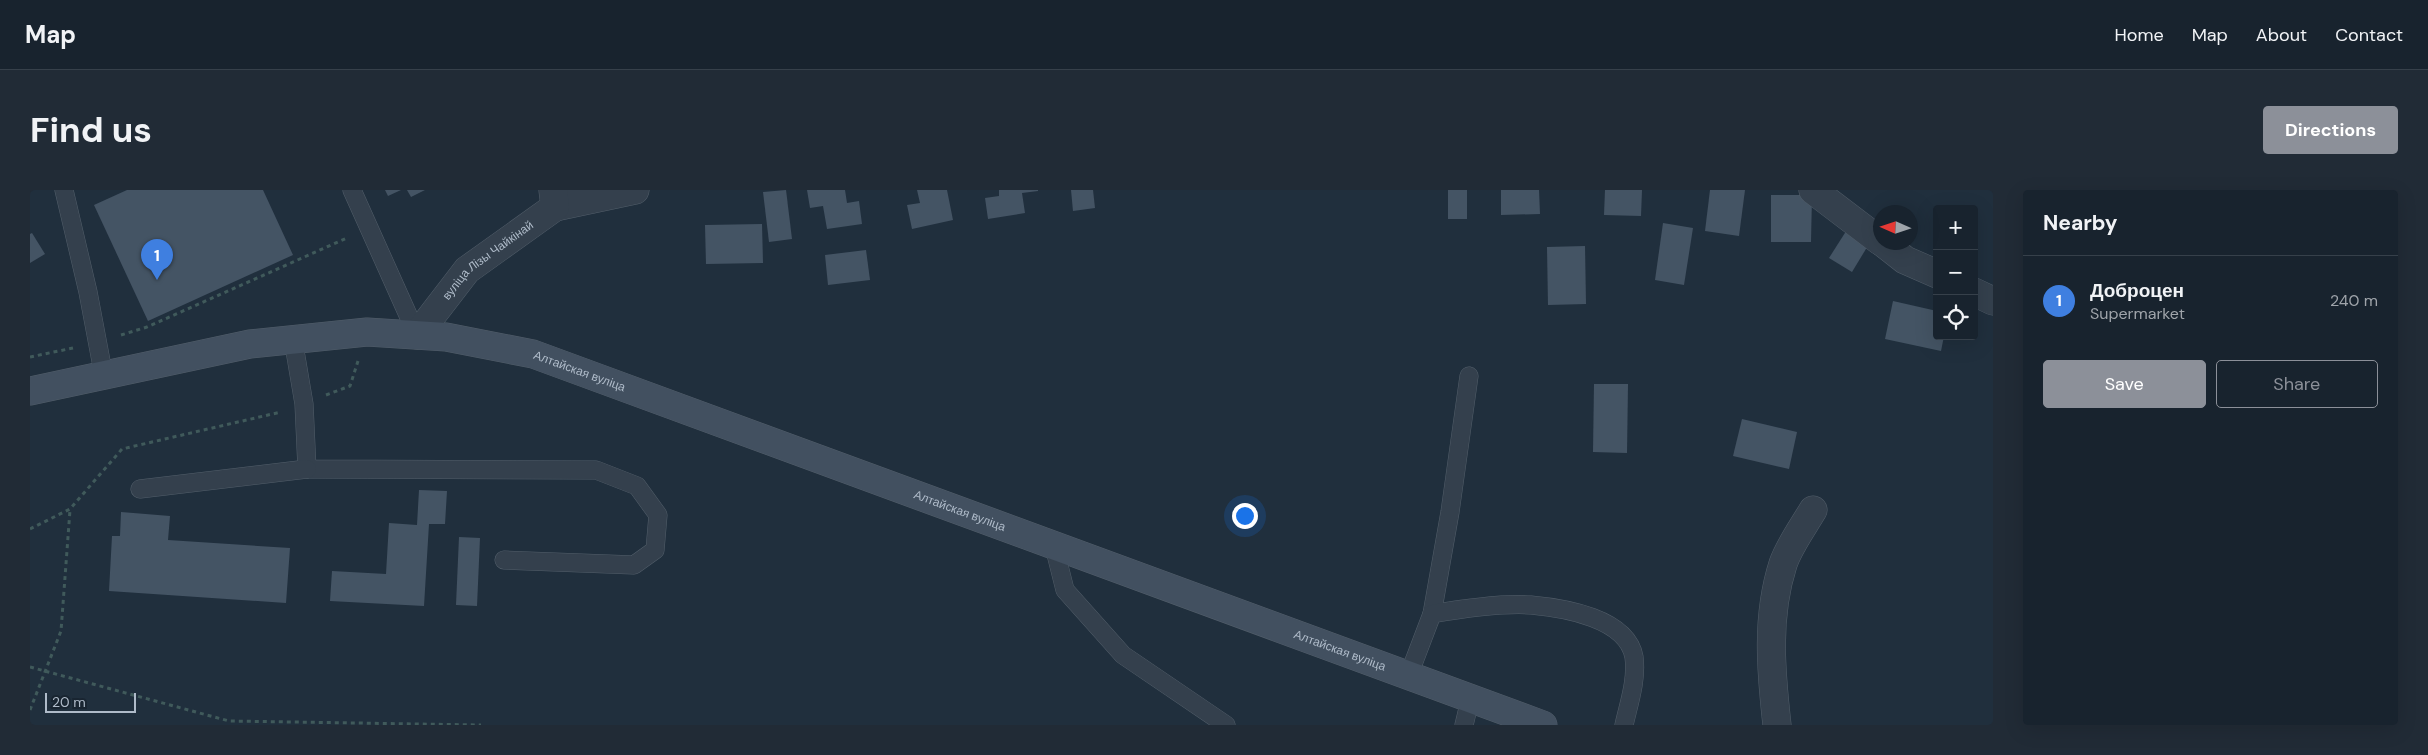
<!DOCTYPE html>
<meta charset="utf-8">
<style>
:root{--surface:#18232e;--page:#212b36;--text:#f1f3f6;--muted:#9fa4aa;--line:#36404a;--accent:#8c9099}
body{margin:0;font-family:"DM Sans",sans-serif;background:var(--page);color:var(--text)}
.controls{position:absolute;right:15px;top:15px;display:grid;overflow:hidden;border-radius:5px;box-shadow:0 5px 20px #0002}
.controls button{width:45px;height:45px;display:grid;place-items:center;padding:0;border:0;border-bottom:1px solid var(--line);background:var(--surface);color:var(--text);font:25px sans-serif}
.compass{position:absolute;left:1843px;top:15px;width:45px;height:45px;border-radius:50%;background:var(--surface);box-shadow:0 5px 20px #0002;rotate:273deg}
.scale{position:absolute;left:15px;bottom:12px;width:91px;box-sizing:border-box;padding-left:5px;border:2px solid #afbbc9;border-top:0;font-size:14px;line-height:18px;white-space:nowrap;color:#afbbc9;-webkit-text-stroke:4px #192531;paint-order:stroke}
.you{position:absolute;left:1214px;top:325px;width:18px;height:18px;margin:-12px;border:4px solid #fff;border-radius:50%;background:#1a73e8;box-shadow:0 0 0 8px #1a73e833}
.badge{display:grid;place-items:center;width:32px;height:32px;border-radius:50%;background:var(--accent);color:#fff;font-size:16px;font-weight:700}
.pin{position:absolute;translate:-50% -41px;filter:drop-shadow(0 1px 2px #0008)}
.pin::after{content:'';position:absolute;top:26px;width:18px;height:15px;background:inherit;clip-path:polygon(0 0,100% 0,50% 100%)}
.list{margin:0;padding:0;list-style:none}
h2{display:flex;justify-content:space-between;align-items:center;height:65px;margin:0;padding:0 20px;font-size:21px}
h2 small{font-size:16px;font-weight:400;color:var(--muted)}
.list li{display:grid;grid-template-columns:32px 1fr auto;gap:15px;align-items:center;box-sizing:border-box;height:90px;padding:0 20px;border-top:1px solid var(--line)}
.list b{display:block;font-size:19px;white-space:nowrap}
.list p{margin:0;font-size:16px;white-space:nowrap;color:var(--muted)}
.list em{font-size:16px;font-style:normal;color:var(--muted)}
.actions{display:flex;gap:10px;padding:15px 20px}
.actions a{flex:1;padding:11px 0;border:1px solid var(--accent);border-radius:5px;text-align:center;font-size:18px;color:var(--accent)}
.actions .main{background:var(--accent);color:#fff}
.icon{flex:none;width:28px;height:28px;fill:none;stroke:currentColor;stroke-width:2;stroke-linecap:round;stroke-linejoin:round}
.map{position:relative;flex:none;width:1963px;height:535px;overflow:hidden;border-radius:5px}
header{display:flex;align-items:center;gap:30px;box-sizing:border-box;height:70px;padding:0 25px;background:var(--surface);border-bottom:1px solid var(--line)}
header strong{font-size:24px}
nav{display:flex;gap:28px;margin-inline-start:auto;font-size:18px}
.intro{display:flex;align-items:center;justify-content:space-between;box-sizing:border-box;height:120px;padding:0 30px}
h1{margin:0;font-size:35px}
.button{padding:12px 22px;border-radius:5px;background:var(--accent);color:#fff;font-size:18px;font-weight:700}
main{display:flex;gap:30px;padding:0 30px}
aside{flex:1;background:var(--surface);border-radius:5px;box-shadow:0 5px 20px #0002}
.map>svg:first-child{display:block}
</style>
<header>
<strong>Map</strong>
<nav><a>Home</a><a>Map</a><a>About</a><a>Contact</a></nav>
</header>
<div class="intro"><h1>Find us</h1><a class="button">Directions</a></div>
<main>
<div class="map">
<svg width="1963" height="535" viewBox="0 0 1963 535">
<rect width="100%" height="100%" fill="#202f3d"/>
<g fill="#445464">
<path d="M97,0H233L263,65L118,131L64,15Z"/>
<path d="M355,0H371L358,6Z"/>
<path d="M377,0H395L381,7Z"/>
<path d="M756,0L762,49L739,52L733,2Z"/>
<path d="M777,0H815L817,13L829,11L832,34L797,39L793,16L780,18Z"/>
<path d="M887,0H917L923,30L882,39L877,15L890,13Z"/>
<path d="M969,0H1008V1L992,3L995,23L958,29L955,8L969,6Z"/>
<path d="M1041,0H1063L1065,18L1043,21Z"/>
<rect x="1418" y="0" width="19" height="29"/>
<path d="M1471,0H1509L1510,24L1471,25Z"/>
<path d="M1575,0H1612L1611,26L1574,25Z"/>
<path d="M1680,0H1715L1709,46L1675,41Z"/>
<path d="M1741,5H1782L1781,52H1741Z"/>
<path d="M1633,33L1663,38L1654,95L1625,90Z"/>
<path d="M732,34L733,73L676,74L675,35Z"/>
<path d="M1820,35L1842,49L1822,82L1799,68Z"/>
<path d="M2,43L15,64L0,73V44Z"/>
<path d="M1555,56L1556,114L1518,115L1517,57Z"/>
<path d="M836,60L840,90L798,95L795,65Z"/>
<path d="M1863,111L1907,121V146H1914L1911,161L1855,149Z"/>
<path d="M1564,194H1598L1597,263L1563,262Z"/>
<path d="M1712,229L1767,242L1759,279L1703,266Z"/>
<path d="M389,300L417,301L415,334H399L394,416L300,411L302,381L356,384L359,333L387,335Z"/>
<path d="M91,322L140,326L138,350L260,358L256,413L79,401L82,346H90Z"/>
<path d="M429,347L450,348L447,416L426,415Z"/>
</g>
<g fill="none" stroke-linecap="round" stroke-linejoin="round">
<defs>
<g id="service">
<path d="M34,0L58,102L74,187"/>
<path d="M322,0L387,145"/>
<path d="M263,149L274,214L277,279L566,280L607,296L628,325L625,360L604,375L474,370"/>
<path d="M110,299L277,279"/>
<path d="M1024,356L1035,400L1093,465L1196,535"/>
<path d="M1402,424L1420,322L1439,186"/>
<path d="M1378,487L1402,424C1431,419 1472,413 1501,415C1534,418 1597,428 1604,467C1607,490 1599,513 1594,535"/>
<path d="M1434,535L1440,510"/>
</g>
<g id="minor">
<path d="M1783,0L1850,51"/>
<path d="M525,17L605,0"/>
<path d="M1852,52L1875,70L1907,84"/>
<path d="M1944,102L1963,111"/>
<path id="s1" d="M387,145L437,80L525,17L523,0"/>
<path d="M1747,535C1741,481 1736,427 1753,374C1759,356 1773,337 1783,320"/>
</g>
<g id="secondary">
<path id="s2" d="M0,201L220,154L337,142L416,147L503,164L1513,535"/>
</g>
</defs>
<use href="#service" stroke="#525e6a" stroke-width="19"/>
<use href="#minor" stroke="#525e6a" stroke-width="29"/>
<use href="#secondary" stroke="#525e6a" stroke-width="29"/>
<g stroke="#405a5b" stroke-width="3" stroke-dasharray="4 4" stroke-linecap="butt">
<path d="M91,145L117,137L317,48"/>
<path d="M0,167L43,158"/>
<path d="M296,205L320,196L328,171"/>
<path d="M0,339L40,319L92,259L251,222"/>
<path d="M0,477L199,531L451,535"/>
<path d="M0,520L31,441L40,320"/>
</g>
<use href="#service" stroke="#34404d" stroke-width="18"/>
<use href="#minor" stroke="#34404d" stroke-width="28"/>
<use href="#secondary" stroke="#425060" stroke-width="28"/>
</g>
<g text-anchor="middle" dominant-baseline="central" stroke-width="4.5" stroke-linejoin="round" paint-order="stroke">
<g font-size="12" fill="#afbbc9" stroke="#192531">
<text stroke="none"><textPath href="#s1" startOffset="104">вуліца Лізы Чайкінай</textPath></text>
<text stroke="none"><textPath href="#s2" startOffset="560">Алтайская вуліца</textPath></text>
<text stroke="none"><textPath href="#s2" startOffset="965">Алтайская вуліца</textPath></text>
<text stroke="none"><textPath href="#s2" startOffset="1370">Алтайская вуліца</textPath></text>
</g>
</g>
</svg>
<div class="controls">
<button>+</button>
<button>−</button>
<button><svg class="icon" aria-label="locate" viewBox="0 0 24 24"><circle cx="12" cy="12" r="6"/><path d="M12 2v4M12 18v4M2 12h4M18 12h4"/></svg></button>
</div>
<svg class="compass" viewBox="-18 -18 36 36"><path d="M0-13l5 13h-10z" fill="#e53935"/><path d="M0 13l5-13h-10z" fill="#9fa4aa"/></svg>
<div class="scale">20 m</div>
<div class="you"></div>
<div class="pin badge" style="left:127px;top:90px;background:#3f7fe0">1</div>
</div>
<aside>
<h2>Nearby<small></small></h2>
<ul class="list">
<li><span class="badge" style="background:#3f7fe0">1</span><div><b>Доброцен</b><p>Supermarket</p></div><em>240 m</em></li>
</ul>
<div class="actions"><a class="main">Save</a><a>Share</a></div>
</aside>
</main>
